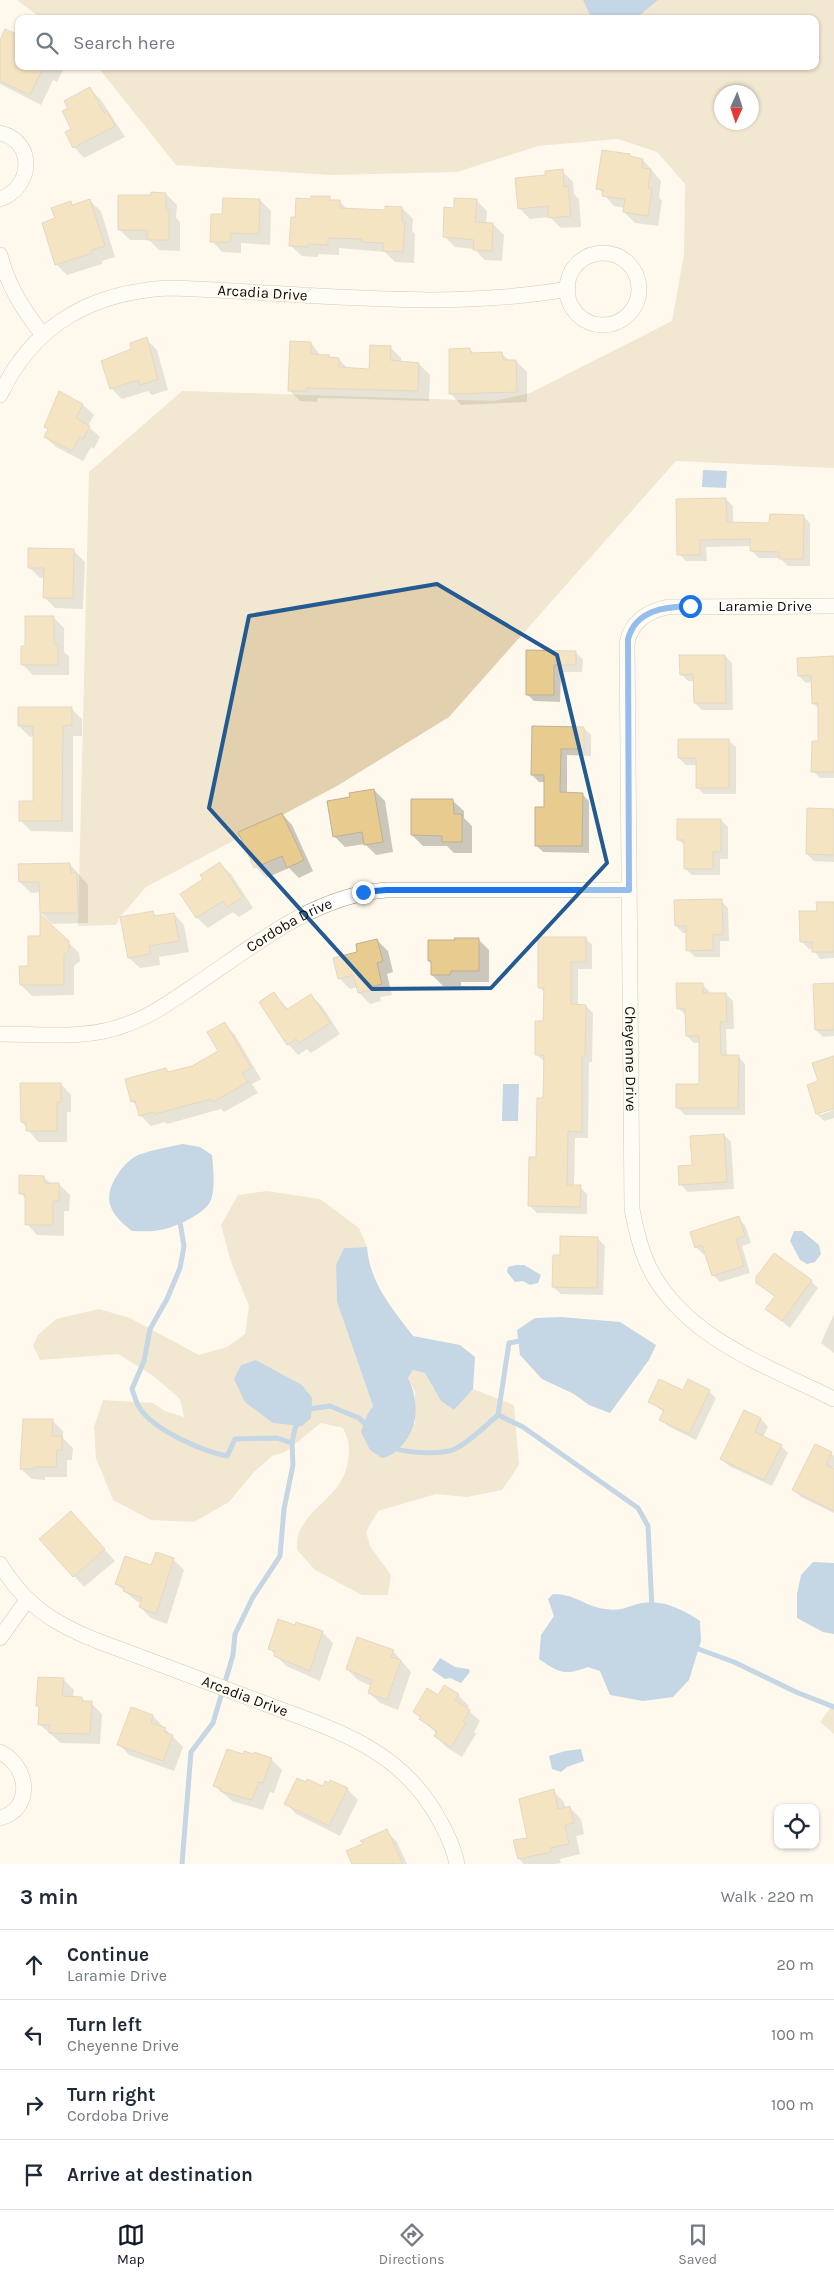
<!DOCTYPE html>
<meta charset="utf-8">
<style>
:root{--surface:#fff;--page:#f6f6f7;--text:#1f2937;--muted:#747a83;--line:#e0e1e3;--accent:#111827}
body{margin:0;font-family:Karla,sans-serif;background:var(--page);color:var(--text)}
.controls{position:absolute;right:15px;bottom:15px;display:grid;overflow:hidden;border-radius:10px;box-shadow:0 1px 4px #0004}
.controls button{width:45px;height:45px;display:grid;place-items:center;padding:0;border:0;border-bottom:1px solid var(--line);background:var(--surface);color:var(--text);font:25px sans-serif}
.compass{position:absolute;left:714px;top:85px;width:45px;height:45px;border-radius:50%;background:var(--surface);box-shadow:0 1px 4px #0004;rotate:183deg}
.stop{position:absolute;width:15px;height:15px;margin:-11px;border:4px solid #1a73e8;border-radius:50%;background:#fff}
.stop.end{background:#1a73e8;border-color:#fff;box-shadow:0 1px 5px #0008}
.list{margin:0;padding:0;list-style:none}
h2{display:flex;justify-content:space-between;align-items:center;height:65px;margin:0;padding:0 20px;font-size:21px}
h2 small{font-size:16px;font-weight:400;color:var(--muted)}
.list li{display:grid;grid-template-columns:32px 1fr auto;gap:15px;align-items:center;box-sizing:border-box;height:70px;padding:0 20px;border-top:1px solid var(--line)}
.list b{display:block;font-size:19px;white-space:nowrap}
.list p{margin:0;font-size:16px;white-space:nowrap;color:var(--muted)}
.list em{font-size:16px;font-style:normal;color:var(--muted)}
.icon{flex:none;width:28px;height:28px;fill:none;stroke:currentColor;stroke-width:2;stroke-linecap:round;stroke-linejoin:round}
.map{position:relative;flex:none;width:834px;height:1864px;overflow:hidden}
.search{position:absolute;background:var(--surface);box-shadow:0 1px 4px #0004;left:15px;right:15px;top:15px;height:55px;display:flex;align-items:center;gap:12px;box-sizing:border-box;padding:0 18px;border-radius:10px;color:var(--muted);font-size:19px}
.sheet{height:345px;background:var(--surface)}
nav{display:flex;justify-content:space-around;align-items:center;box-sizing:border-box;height:70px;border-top:1px solid var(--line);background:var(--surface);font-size:14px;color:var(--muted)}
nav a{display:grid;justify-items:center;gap:2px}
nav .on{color:var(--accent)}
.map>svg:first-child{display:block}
</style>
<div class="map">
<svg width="834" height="1864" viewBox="0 0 834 1864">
<rect width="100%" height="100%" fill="#fff9ed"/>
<g fill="#e2d0ae" fill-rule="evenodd">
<path d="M0,0H834V468L676,461L449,717L337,786L146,887L120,917L116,925L78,926L89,472L182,391L494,401L530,393L672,321L684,254L685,184L657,152L618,139L538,146L457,172L330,175L176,165L97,66H815V19H42L17,0ZM722,92H752V122H722Z"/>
<path d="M267,1191L320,1199L359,1228L367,1247L344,1248L336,1265L337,1302L373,1406L367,1415L415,1424V1392L408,1378L413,1370L425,1373L441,1401L454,1410L473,1389L514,1405L519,1465L502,1490L467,1497L436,1494L378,1511L366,1532L370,1546L391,1575L388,1595H362L315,1570L297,1550C297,1546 297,1539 298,1535C309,1505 343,1496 348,1461C350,1447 349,1441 343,1428L321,1423L285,1452L272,1456L254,1472L229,1502L194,1522L151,1520L113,1500L96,1458L94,1427L103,1400L153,1403L165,1411L184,1417L180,1399L152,1375L118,1354L40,1360L33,1346L38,1335L56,1319L99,1309L130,1318L199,1355L227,1347L245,1334L249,1306L231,1262L221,1225L238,1195ZM256,1360L302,1385L241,1365Z"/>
<path d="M834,1703V1734L820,1722Z"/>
</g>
<g fill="#7faad9">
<path d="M583,0H658L635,19H596L591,17Z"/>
<path d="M703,470L727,471L726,488L702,487Z"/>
<path d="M503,1084H519L518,1121H502Z"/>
<path d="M183,1144L200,1147L212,1155C213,1166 216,1191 210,1202C204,1214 174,1228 160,1230C151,1232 141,1231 132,1231C110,1214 101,1199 118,1174C122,1167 131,1158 138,1155C152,1150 168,1147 183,1144Z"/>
<path d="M794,1231H802L819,1245L821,1254L815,1262L807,1264L800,1260L790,1241Z"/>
<path d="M367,1247C370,1284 392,1308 413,1336L460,1345L475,1357L473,1389L454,1410L441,1401L425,1373L413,1370L408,1378C419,1400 419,1427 402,1445C395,1452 392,1456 382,1458L370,1450L361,1432L367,1415L373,1406L337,1302L336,1265L344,1248Z"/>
<path d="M516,1265H524L541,1275L538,1283L530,1285L523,1281L515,1282L507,1272L508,1267Z"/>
<path d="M561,1317L620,1322L656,1345L649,1360L610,1413L589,1405L574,1394L542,1379L520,1355L517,1330L535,1318Z"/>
<path d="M256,1360L302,1385L312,1398L311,1418L302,1426L273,1423L245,1402L234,1379L241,1365Z"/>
<path d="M813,1562L834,1563V1634L823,1632L797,1618V1594L801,1575Z"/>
<path d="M553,1594C576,1594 586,1607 605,1609C624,1612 626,1606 642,1603C662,1599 685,1610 700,1621L701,1641L689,1680L673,1697L643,1701L610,1695L600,1671L588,1667C565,1676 559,1673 539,1659L541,1635L554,1616L548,1599Z"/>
<path d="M440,1658L455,1667L469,1669L470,1672L461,1683L450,1678L445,1679L432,1670Z"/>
<path d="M581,1749L584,1761L567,1767L561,1772L552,1769L549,1756L565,1751Z"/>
</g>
<g fill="#0003">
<path d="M0,43L19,66H59L63,70L57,82L53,80L41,105L0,84Z"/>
<path d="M90,89L101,100L125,137L84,158L74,147L73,130Z"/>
<path d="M630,155L633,158L643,160L661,181L659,197L662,201L658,226L635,223L624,212L625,208L614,206L598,188Z"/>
<path d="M562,171L573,182L574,194L579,199L581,227L561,228L550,217L530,219L519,208L547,176Z"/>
<path d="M166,194L177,205L176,218L180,222V251L159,250L149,240H130L119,229L152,196Z"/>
<path d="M329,198L333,201L340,202L347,209L386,211L402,208L413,219L412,231L415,234L414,263L395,262L385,252L339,248V255L319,254L318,257L302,256L291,246L297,219L312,200Z"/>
<path d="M260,200L271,211L270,245L241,243V253L222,252L212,241L223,215Z"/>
<path d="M476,200L487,211L486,224H493L504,235L502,261L485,260L474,249L455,247L444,236L455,209Z"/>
<path d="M90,201L101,211L115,257L102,261V264L67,275L56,264V219L71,203L74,206Z"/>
<path d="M146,339L157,350L168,390L152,395L148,391L122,399L111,388Z"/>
<path d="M311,343L321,356L339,359L348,369L370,370L390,347L401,358V363L419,364L430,375L429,401L318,398L317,402L300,401L289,390Z"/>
<path d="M470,349L474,354H502L510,361H516L527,372V402L461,405L451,394Z"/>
<path d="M83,405L94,415L88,426L100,437L94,449L91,447L83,461L56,447L45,437Z"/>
<path d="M726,499L733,506V523L770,524L803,516L810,523V566H788L780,558H759L752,551V546L706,547L707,561H686L679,554Z"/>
<path d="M74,551L85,562L83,609L55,608L44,597L45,578H40L29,567Z"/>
<path d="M53,617L64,628V652L69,656V675H33L22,664L26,647Z"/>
<path d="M528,651L575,652L583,659L582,672H561L560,702L534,701L527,694Z"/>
<path d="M725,656L732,663L733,710H702L695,703V681H688L681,674Z"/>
<path d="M834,658V778H820L813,771L819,742L820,710L813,703L812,682L806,683L799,676Z"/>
<path d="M71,708L82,719V736H73V832L31,831L21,821L34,803V736L30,737L19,726Z"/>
<path d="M584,728L591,735V756L567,755V794H582L589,801V853L543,852L536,845L545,809V782H539L532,775Z"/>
<path d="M728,740L736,747V794H704L697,787V765H686L679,758Z"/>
<path d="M374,790L385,801L393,852L376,855L365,844L345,847L334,836Z"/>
<path d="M453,801L464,811V818L472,826V853H454L447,846H423L412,835Z"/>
<path d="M834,810V862L814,861L807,854Z"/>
<path d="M282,814L292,825L313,871L299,878L289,868L266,878L256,867Z"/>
<path d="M721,820L728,827V859H720V875H692L685,868V846L678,839Z"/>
<path d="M70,864L88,885V923L52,924L41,913V892L31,893L20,882Z"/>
<path d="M220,864L231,874L253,908L239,917L233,912L208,928L197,918L182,895L205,880Z"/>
<path d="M721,901L728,908L729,941H720V957H695L688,950L687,933H683L676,926Z"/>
<path d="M834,903V958L820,959L813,949H809L802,942L818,912Z"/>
<path d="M152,912L157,917L174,914L184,925L189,952L159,957L160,965L140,968L129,958Z"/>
<path d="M585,938L592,945V969H578V1006H586L593,1013L592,1062H589L588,1138H575L574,1186L580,1187L587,1194V1214L537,1213L530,1206L545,1099V1062L536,1054L545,1022V993L539,987Z"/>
<path d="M478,939L489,950V982H461V986H443L432,975V964L429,961Z"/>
<path d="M377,940L388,951L393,972L387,974L392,995L380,997L381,1001L370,1004L359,993L358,987L350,989L339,978L359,953Z"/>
<path d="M68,942L79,953L80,961L74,966V995L32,996L21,985L29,967Z"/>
<path d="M702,984L709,991L710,994H726L733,1001L734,1029H726L727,1056H738L745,1064V1115H685L677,1107L700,1086V1043H694L687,1036V1016L678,1008Z"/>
<path d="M834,984V1036L823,1037L816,1030Z"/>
<path d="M274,993L289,1010L311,996L322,1006L340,1034L311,1053L307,1049L298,1055L288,1044Z"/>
<path d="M225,1024L235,1035L261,1079L252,1084L258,1093L224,1112L221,1109L167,1124L165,1122L151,1126L140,1115L138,1107L132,1101L166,1069L170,1073L193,1067L220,1051Z"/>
<path d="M834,1060V1108L820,1112V1115L834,1110V1118L824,1121L817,1114L820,1082Z"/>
<path d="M61,1084L71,1095V1112H67V1142H38L22,1122Z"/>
<path d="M724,1135L731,1142L734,1189L688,1192L681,1185L693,1166Z"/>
<path d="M44,1177L51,1184H59L70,1195L69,1211H64V1236L37,1235L27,1224V1199L20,1193Z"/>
<path d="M738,1218L745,1225L751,1243L742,1246L750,1273L720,1282L713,1275L706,1253L703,1254L696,1247Z"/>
<path d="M597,1238L605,1246L603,1295L561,1294L553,1287L561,1256Z"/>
<path d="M811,1281L818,1288L790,1328L767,1309L775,1297L757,1282Z"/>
<path d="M834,1314V1353L821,1343Z"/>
<path d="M683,1391H709L716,1398L696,1440L668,1426L661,1419L664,1412L650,1402Z"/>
<path d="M744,1412L761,1419L768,1427L763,1437L781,1446L788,1453L772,1486L729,1466L722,1459Z"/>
<path d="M52,1420L63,1431V1438L73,1448L72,1460H67V1477H45V1480L32,1479L21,1469Z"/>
<path d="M831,1453L834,1456V1513L801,1497L794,1490Z"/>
<path d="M71,1512L115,1561L84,1587L41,1539Z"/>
<path d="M173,1559L184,1570L167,1624L151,1618L140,1607L141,1603L136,1601L116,1584L152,1567Z"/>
<path d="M295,1626L322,1632L333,1643L320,1681L286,1666L269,1648Z"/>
<path d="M393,1651L411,1672L398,1710L380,1703L369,1693L371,1686L358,1680L347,1669Z"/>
<path d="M63,1679L74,1690L73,1697L81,1698L86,1702L91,1703L102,1714L100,1744L61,1743L39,1724L40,1708L38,1705Z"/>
<path d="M444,1687L458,1695L469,1706L467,1709L480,1721L474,1732L476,1734L462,1757L446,1747L435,1736L437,1734L414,1712L439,1696Z"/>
<path d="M153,1716L183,1747L174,1771L129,1755L119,1744Z"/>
<path d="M244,1756L271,1759L282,1770L274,1793L270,1792L263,1810L232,1801L215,1786Z"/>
<path d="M323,1788L347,1789L358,1800L340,1836L296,1814L286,1803Z"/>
<path d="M553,1791L564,1802L566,1809L570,1808L581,1819L584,1834L576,1836L580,1854L560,1859L561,1863L555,1864H524L519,1859Z"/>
<path d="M386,1831L397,1842L407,1864H352L365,1844L362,1842Z"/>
</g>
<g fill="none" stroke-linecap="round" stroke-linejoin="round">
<g stroke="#7faad9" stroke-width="5">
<path d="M180,1222L184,1246L180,1268L167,1299L150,1329L144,1361L132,1389C134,1395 136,1402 139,1407C153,1430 202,1451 227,1456L235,1439L277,1438L292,1443"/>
<path d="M307,1412L309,1409L330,1406L359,1418L368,1427"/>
<path d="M498,1415L523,1427L638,1508L648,1526L652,1609"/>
<path d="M393,1448C407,1453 442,1455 455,1449C471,1441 485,1426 498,1415L509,1343L525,1340"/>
<path d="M693,1647L734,1662L796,1692L834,1707"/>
<path d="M182,1864L191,1752L213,1723L233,1655L235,1634L253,1597L280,1556L284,1509L293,1465L292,1443L295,1428L300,1421"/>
</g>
</g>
<g fill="#e7cb8f" stroke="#bfb193">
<path d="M5,29L19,35V66H44L30,95L0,81V40Z"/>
<path d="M90,87L104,113L107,111L115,126L73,148L65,132L71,129L62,111L68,108L64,101Z"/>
<path d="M602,150L630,154V156L643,159L642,168L651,169L648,188L652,189L648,216L623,212L625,199L602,196L603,190L596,189Z"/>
<path d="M563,169L564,187L568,186L571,216L548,218V206L518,209L515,178L545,175V171Z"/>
<path d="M151,192L166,193V210H169V240H147V230H118V195H151Z"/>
<path d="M311,196H330V200H340V208L385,210V206L402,207V222H405L403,252L383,251V243L361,242L362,239L328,238V245L308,244V247L289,246L291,217H295L296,198L311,199Z"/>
<path d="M223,198L260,199L259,234L231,233L230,242H210L211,214H222Z"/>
<path d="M454,198L477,199L475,222L493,223L492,251L473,250L474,240L443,237L444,207L454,208Z"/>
<path d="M90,199L105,246L91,250L92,253L55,265L42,223L55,218L51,208L71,201L72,205Z"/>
<path d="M147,337L158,379L140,385L138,380L110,389L101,361L131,349L130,343Z"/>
<path d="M290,341L311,342V354L329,355V357L339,358V367L369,369L370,345L391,346L390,360L419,363L418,391L307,388V391H288Z"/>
<path d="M470,348L471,353L502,352L503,360H516L517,392L449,394V349Z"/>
<path d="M59,391L83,404L76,418L90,426L83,439L80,437L72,451L44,437L48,429L44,427Z"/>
<path d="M726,498L727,522L769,523L770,514L804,515L803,559H779V552L750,551V539L700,540V555H677L676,499Z"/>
<path d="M28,548L74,549L73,598H43L44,568H28Z"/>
<path d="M25,616H54V644H58V665H21V646H25Z"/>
<path d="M526,650L576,651V665H554V695H526Z"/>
<path d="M679,655H725L726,703H694L693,674L680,675Z"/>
<path d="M834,656V772H811L812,741H818V703L812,704L811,675L798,676L797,658Z"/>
<path d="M18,707H72V725L63,726L62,821H19V801H33V726H18Z"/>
<path d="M532,726L584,727V749H561L560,792L583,793L582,846H535V807H544V775H531Z"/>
<path d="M678,739H729V788H696V758H678Z"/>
<path d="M374,789L383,842L364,845L362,832L333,837L327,801L350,797L349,793Z"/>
<path d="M411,799H453L454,814H462V842H442V836L411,835Z"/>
<path d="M807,808L834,809V855L806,854Z"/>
<path d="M282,813L304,860L287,868L282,856L254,868L238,832Z"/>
<path d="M677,819H721V852H713V869H684V840H677Z"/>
<path d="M220,862L243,897L227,907L223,901L196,918L180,894L203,879L200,875Z"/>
<path d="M70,863L71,873H77L78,913H40L39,882H19L18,864Z"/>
<path d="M722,899L723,934L713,935V950L686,951V926H675L674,900Z"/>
<path d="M816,902H834V952H812V942H800L799,911H817Z"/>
<path d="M153,911L154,916L174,913L179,941L149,946L150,954L128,958L120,917Z"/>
<path d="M40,914L69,941V950L64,955V985H20L19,966H28V936H40Z"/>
<path d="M538,937H586V962H571V1004L586,1005L585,1056H582V1132L568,1131L567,1185H581L580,1207L528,1206L529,1157H536L537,1098H543L544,1055H535V1021H543L544,988H538Z"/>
<path d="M454,938H479V971H451L450,975H431V961H428V940H455Z"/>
<path d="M377,939L383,961L377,963L382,984L370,987L371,990L358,993L353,975L338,979L333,958L357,952L356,944Z"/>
<path d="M676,983H703V993H726L727,1022H720L721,1055H739L738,1108H676V1084H699V1036H686L685,1009H677Z"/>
<path d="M834,983V1030H815L813,984Z"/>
<path d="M274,992L286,1010L311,994L330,1023L299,1043L296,1039L287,1045L259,1002Z"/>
<path d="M225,1022L251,1068L242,1073L248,1082L213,1102L211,1099L155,1114L154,1112L139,1116L135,1101L131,1102L125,1079L166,1068L168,1072L192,1066L218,1051L207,1032Z"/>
<path d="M834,1056V1109L816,1114L807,1085L818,1081L812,1063Z"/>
<path d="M20,1083H61V1102H57V1131H26V1122H21Z"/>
<path d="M724,1134L727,1182L679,1185L678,1166L692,1165L690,1136Z"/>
<path d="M19,1175L44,1176V1183H59V1201H53V1225H25V1194H19Z"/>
<path d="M739,1216L745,1236L736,1239L744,1266L712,1276L702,1245L695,1248L690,1232Z"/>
<path d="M560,1236L598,1237L597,1288L552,1287L553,1255H560Z"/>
<path d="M774,1253L812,1280L782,1321L765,1309L775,1296L756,1283V1277Z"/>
<path d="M659,1379L683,1390L688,1379L710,1390L689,1434L659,1420L664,1410L648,1402Z"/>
<path d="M744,1410L761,1418L755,1432L782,1445L764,1480L720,1459Z"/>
<path d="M23,1419H53L52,1436H62V1450H57L56,1467H34V1469H20Z"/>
<path d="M815,1444L832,1452L826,1465L834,1469V1511L792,1490Z"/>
<path d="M71,1511L105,1549L73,1577L39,1539Z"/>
<path d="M156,1552L174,1558L156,1614L139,1607L142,1598L123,1591L125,1587L115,1584L125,1556L151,1565Z"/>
<path d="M278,1619L295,1625L296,1622L323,1631L310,1671L274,1656L275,1651L268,1649Z"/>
<path d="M357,1637L394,1650L391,1657L401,1660L387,1700L368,1693L372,1680L346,1669Z"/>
<path d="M38,1677L64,1678L62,1696L82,1697V1701H92L90,1734L49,1733L50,1725H38L39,1706H36Z"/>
<path d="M444,1685L459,1694L455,1700L470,1710L463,1721L466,1723L451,1747L434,1736L437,1731L419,1719L421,1717L413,1712L427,1688L438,1695Z"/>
<path d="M131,1707L153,1715L151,1723L166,1728L164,1732L173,1735L163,1761L117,1745Z"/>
<path d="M227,1749L243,1754L244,1751L253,1754L254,1752L272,1758L263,1783L259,1782L252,1800L220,1791L221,1789L213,1786Z"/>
<path d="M297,1778L306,1782L307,1779L323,1786L325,1781L329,1783L330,1780L348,1788L329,1826L284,1804Z"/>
<path d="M554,1789L558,1809L570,1806L574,1823L565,1825L569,1844L550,1848L551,1852L518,1859L513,1840L527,1838L519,1799Z"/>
<path d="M387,1829L403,1864H352L346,1851L364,1843L360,1841Z"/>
</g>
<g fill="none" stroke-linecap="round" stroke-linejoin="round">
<defs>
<g id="street">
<path d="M0,133C36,141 33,188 0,199"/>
<circle cx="603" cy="289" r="36"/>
<path d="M0,255C8,286 23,310 43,335"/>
<path id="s1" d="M0,395C34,323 93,292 169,288C302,292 436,312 568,289"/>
<path id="s2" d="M834,606L668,607C648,611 631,622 627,643L632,1209C636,1229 640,1248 649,1267C684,1338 768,1366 834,1399"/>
<path id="s3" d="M0,1034C41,1034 86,1040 125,1025C149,1017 170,1002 191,988C251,948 311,896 386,890H629"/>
<path id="s4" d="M0,1564C34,1621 79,1634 138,1656C181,1672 223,1688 266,1704C332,1729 393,1746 433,1809C443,1826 453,1844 457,1864"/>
<path d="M0,1638L27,1600"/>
<path d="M0,1752C29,1766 34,1809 0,1818"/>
</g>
</defs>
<use href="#street" stroke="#a29477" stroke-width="16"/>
<use href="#street" stroke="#fff" stroke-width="15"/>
</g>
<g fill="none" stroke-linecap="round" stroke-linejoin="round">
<path stroke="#1a73e8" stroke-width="6" d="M363,892L386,890H629L628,639C636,610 664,607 690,606"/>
</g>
<path d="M0 0H834V1864H0ZM437,584L557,655L607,863L491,988L372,989L209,808L249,616Z" fill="#fff9ed" fill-opacity=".55" fill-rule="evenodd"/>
<path fill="none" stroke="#235a92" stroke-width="4" stroke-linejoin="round" d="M437,584L557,655L607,863L491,988L372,989L209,808L249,616Z"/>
<g text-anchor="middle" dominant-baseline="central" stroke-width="4" stroke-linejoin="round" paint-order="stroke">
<g font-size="15" fill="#100b03" stroke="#fff">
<text stroke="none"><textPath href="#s1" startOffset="305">Arcadia Drive</textPath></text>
<text x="765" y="606">Laramie Drive</text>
<text stroke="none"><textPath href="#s3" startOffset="319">Cordoba Drive</textPath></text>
<text stroke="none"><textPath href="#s2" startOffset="640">Cheyenne Drive</textPath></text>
<text stroke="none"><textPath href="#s4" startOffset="284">Arcadia Drive</textPath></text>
</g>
</g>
</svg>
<div class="controls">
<button><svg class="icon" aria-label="locate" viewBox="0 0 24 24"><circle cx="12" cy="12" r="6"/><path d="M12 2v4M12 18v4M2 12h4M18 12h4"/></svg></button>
</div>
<svg class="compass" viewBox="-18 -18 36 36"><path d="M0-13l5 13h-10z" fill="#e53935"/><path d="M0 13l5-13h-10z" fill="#747a83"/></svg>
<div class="stop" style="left:690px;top:606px"></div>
<div class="stop end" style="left:363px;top:892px"></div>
<div class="search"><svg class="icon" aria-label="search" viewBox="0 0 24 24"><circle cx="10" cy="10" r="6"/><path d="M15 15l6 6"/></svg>Search here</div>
</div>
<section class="sheet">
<h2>3 min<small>Walk · 220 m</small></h2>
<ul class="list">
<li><svg class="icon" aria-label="ahead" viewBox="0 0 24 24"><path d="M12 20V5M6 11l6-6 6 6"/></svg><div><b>Continue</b><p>Laramie Drive</p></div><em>20 m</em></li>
<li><svg class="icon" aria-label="left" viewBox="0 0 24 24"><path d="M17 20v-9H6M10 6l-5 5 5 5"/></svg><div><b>Turn left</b><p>Cheyenne Drive</p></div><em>100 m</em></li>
<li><svg class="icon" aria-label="right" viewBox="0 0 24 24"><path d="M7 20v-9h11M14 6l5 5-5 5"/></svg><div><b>Turn right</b><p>Cordoba Drive</p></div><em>100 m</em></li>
<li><svg class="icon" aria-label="arrive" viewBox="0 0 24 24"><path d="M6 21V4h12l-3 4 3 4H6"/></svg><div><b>Arrive at destination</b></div></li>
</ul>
</section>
<nav>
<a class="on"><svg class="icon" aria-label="map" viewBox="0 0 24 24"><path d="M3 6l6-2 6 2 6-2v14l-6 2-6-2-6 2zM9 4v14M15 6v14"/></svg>Map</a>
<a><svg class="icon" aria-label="directions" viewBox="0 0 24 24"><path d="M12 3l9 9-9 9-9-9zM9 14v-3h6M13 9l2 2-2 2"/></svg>Directions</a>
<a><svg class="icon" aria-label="saved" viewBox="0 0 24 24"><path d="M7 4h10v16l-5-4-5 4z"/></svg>Saved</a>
</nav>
